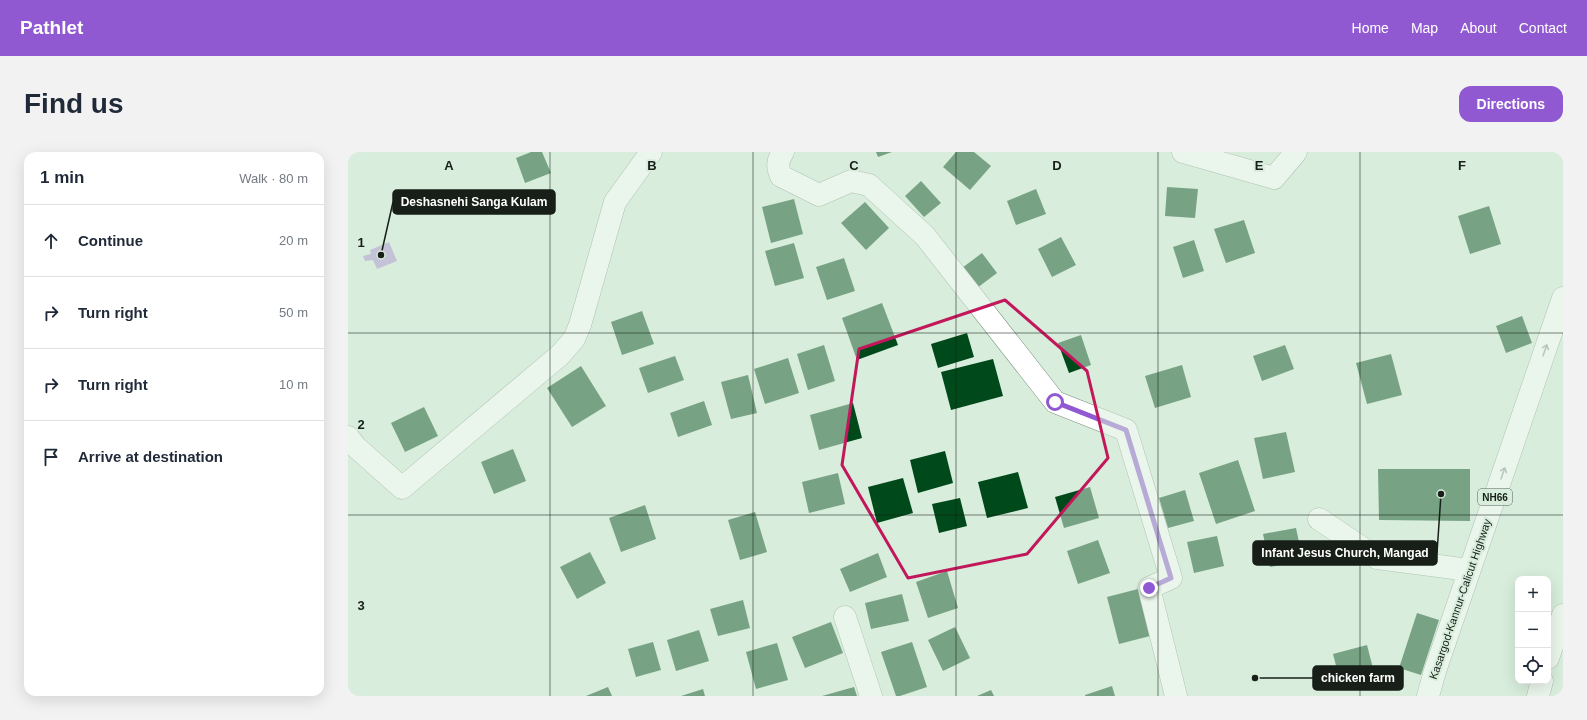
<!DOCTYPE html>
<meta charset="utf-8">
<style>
:root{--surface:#fff;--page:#f2f2f3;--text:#1f2937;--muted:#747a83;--line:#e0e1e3;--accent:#9059d1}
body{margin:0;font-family:Helvetica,sans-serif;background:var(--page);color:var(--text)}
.controls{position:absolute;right:12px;bottom:12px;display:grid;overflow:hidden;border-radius:8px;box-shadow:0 4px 16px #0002}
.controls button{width:36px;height:36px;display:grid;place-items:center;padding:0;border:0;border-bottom:1px solid var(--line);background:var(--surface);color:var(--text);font:20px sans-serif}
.stop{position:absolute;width:12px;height:12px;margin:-9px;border:3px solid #9059d1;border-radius:50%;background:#fff}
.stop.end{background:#9059d1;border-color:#fff;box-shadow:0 1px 4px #0008}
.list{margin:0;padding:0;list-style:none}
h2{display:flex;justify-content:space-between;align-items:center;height:52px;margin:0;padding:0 16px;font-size:17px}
h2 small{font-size:13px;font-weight:400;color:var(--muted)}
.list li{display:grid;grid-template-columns:26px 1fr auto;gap:12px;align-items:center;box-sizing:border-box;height:72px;padding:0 16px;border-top:1px solid var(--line)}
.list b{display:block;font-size:15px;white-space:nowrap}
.list em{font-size:13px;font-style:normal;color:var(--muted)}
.icon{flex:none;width:22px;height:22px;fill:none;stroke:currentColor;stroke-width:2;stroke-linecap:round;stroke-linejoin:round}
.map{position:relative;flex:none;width:1215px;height:544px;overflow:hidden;border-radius:12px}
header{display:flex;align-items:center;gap:24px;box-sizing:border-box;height:56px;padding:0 20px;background:var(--accent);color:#fff}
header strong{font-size:19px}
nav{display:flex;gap:22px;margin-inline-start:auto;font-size:14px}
.intro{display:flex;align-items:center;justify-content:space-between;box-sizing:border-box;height:96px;padding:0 24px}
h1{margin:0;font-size:28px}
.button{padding:10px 18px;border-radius:12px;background:var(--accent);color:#fff;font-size:14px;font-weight:700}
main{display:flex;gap:24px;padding:0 24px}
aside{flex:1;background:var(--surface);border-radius:12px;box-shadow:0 4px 16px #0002}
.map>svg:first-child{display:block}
</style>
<header>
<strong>Pathlet</strong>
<nav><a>Home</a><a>Map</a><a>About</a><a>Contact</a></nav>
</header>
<div class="intro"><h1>Find us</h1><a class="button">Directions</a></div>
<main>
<aside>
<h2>1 min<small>Walk · 80 m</small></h2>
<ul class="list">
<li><svg class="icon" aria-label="ahead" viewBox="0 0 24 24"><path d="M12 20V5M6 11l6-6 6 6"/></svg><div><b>Continue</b></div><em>20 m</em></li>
<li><svg class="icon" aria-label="right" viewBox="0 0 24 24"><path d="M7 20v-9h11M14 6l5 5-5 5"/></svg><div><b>Turn right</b></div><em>50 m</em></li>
<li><svg class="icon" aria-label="right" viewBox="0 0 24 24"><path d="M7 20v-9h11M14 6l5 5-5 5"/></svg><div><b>Turn right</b></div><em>10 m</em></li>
<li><svg class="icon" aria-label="arrive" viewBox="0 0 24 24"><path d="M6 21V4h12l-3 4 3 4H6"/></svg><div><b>Arrive at destination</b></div></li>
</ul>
</aside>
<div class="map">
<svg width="1215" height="544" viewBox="0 0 1215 544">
<rect width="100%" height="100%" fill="#d8eddb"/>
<path fill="#a98ed1" d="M41,90L49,109L29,117L25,108L17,109L15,104L23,102L22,98Z"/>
<g fill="#00491b">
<path d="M183,0H194L203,21L177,31L168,6Z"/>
<path d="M528,0H544L530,5Z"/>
<path d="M608,0H626L643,14L622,38L595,15Z"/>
<path d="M573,29L593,51L576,65L557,44Z"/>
<path d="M819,35L850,37L847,66L817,64Z"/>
<path d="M688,37L698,62L668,73L659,49Z"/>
<path d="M446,47L455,82L423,91L414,55Z"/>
<path d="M517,50L541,76L518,98L493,71Z"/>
<path d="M1141,54L1153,92L1122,102L1110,64Z"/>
<path d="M896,68L907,101L878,111L866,77Z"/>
<path d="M713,85L728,113L704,125L690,97Z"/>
<path d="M846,88L856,119L835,126L825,95Z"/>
<path d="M446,91L456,126L427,134L417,99Z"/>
<path d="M634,101L649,121L629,136L614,116Z"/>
<path d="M496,106L507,139L479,148L468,115Z"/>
<path d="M534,151L550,193L509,208L494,166Z"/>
<path d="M294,159L306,192L274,203L263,170Z"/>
<path d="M1174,164L1184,191L1158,201L1148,174Z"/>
<path d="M619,181L626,205L590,216L583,192Z"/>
<path d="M733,183L743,213L721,221L710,191Z"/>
<path d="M476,193L487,229L460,238L449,202Z"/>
<path d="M937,193L946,217L914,229L905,204Z"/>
<path d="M1043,202L1054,243L1019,252L1008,211Z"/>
<path d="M327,204L336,228L300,241L291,216Z"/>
<path d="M440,206L451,241L417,252L406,217Z"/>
<path d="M645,207L655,244L603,258L593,220Z"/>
<path d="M834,213L843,245L807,256L797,224Z"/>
<path d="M233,214L258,254L224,275L199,236Z"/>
<path d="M400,223L409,261L383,267L373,230Z"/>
<path d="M356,249L364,273L330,285L322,261Z"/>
<path d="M505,251L514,286L471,298L462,263Z"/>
<path d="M76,255L90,284L57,300L43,271Z"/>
<path d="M938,280L947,320L915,327L906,286Z"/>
<path d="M165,297L178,329L146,342L133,310Z"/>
<path d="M597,299L605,331L570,341L562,308Z"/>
<path d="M890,308L907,359L868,372L851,321Z"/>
<path d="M1030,317H1122V369L1031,368Z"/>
<path d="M670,320L680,356L639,366L630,330Z"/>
<path d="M490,321L497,352L461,361L454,330Z"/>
<path d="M555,326L565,361L529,371L520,335Z"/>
<path d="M742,335L751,366L716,376L707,345Z"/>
<path d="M837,338L846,369L820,376L811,346Z"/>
<path d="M612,346L619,374L591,381L584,352Z"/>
<path d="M297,353L308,387L273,400L261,366Z"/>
<path d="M407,360L419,400L392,408L380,368Z"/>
<path d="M948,376L955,409L922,415L915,382Z"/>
<path d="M869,384L876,414L846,421L839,390Z"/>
<path d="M750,388L762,421L730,432L719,399Z"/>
<path d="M242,400L258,431L229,447L212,415Z"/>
<path d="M530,401L539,425L502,440L492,417Z"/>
<path d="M599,419L610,456L580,466L568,430Z"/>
<path d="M790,437L802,484L771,492L759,445Z"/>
<path d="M554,442L561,469L523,477L517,451Z"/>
<path d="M395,448L402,476L370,484L362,457Z"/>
<path d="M1069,461L1091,468L1073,523L1051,516Z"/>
<path d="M483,470L495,501L457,516L444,485Z"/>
<path d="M607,475L622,506L595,519L580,488Z"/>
<path d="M351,478L361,509L328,519L319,488Z"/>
<path d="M305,490L313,518L288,525L280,497Z"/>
<path d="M564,490L579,535L552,544H548L533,500Z"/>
<path d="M429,491L440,528L408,537L398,500Z"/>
<path d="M1019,493L1028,528L994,537L985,502Z"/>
<path d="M764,534L767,544H737V543Z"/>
<path d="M260,535L264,544H238Z"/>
<path d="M506,535L509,544H474Z"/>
<path d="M355,537L357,544H333Z"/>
<path d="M643,538L646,544H629Z"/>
</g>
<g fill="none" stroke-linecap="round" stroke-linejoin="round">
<defs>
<g id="minor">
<path d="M435,0C429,9 429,15 433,24L471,43L503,29L521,33L577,84L707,250L778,278L823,426L801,436L828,544"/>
<path d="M835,0L926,26L948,0"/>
<path d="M0,285L8,295L54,336L212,203L226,187L232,173L267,50L303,0"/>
<path d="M971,367L1029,406L1121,418"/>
<path d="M497,465L523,544"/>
</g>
<g id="trunk">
<path d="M1200,506L1215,463"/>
<path d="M1080,544L1087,519L1215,146"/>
<path d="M1190,544L1194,529"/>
</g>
</defs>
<use href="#minor" stroke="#7e9181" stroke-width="23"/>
<use href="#trunk" stroke="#7e9181" stroke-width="23"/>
<use href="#minor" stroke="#fff" stroke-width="22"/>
<use href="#trunk" stroke="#fff" stroke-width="22"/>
</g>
<defs><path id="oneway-shaft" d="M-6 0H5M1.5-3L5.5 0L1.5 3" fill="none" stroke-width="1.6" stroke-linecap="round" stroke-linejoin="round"/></defs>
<g stroke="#979a97">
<use href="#oneway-shaft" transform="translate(1197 198) rotate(-71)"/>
<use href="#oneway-shaft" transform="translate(1155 321) rotate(-71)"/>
</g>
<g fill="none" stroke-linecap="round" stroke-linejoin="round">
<path stroke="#9059d1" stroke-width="5" d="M707,250L778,278L823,426L801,436"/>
</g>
<path d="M0 0H1215V544H0ZM657,148L739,219L760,306L679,402L560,426L494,313L511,197Z" fill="#d8eddb" fill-opacity=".55" fill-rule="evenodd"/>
<path fill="none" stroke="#c2185b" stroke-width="3" stroke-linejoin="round" d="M657,148L739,219L760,306L679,402L560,426L494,313L511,197Z"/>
<path fill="none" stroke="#171f18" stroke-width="1" stroke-opacity="0.55" d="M202,0V544M405,0V544M608,0V544M810,0V544M1012,0V544M0,181H1215M0,363H1215"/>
<g text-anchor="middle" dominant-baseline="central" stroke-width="4" stroke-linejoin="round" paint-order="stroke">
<rect fill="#d8eddb" stroke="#515d52" stroke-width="1" x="1130" y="337" width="34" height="16" rx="3"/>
<g font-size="10" font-weight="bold" fill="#171f18">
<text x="1147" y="345">NH66</text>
</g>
<g font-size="11" fill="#171f18" stroke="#d8eddb">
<text transform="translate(1112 447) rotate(-71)">Kasargod-Kannur-Calicut Highway</text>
</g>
</g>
<g font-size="13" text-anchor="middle" font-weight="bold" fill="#171f18" stroke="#d8eddb" stroke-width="4" stroke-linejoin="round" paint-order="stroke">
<text x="101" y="18">A</text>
<text x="304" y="18">B</text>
<text x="506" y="18">C</text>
<text x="709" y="18">D</text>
<text x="911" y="18">E</text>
<text x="1114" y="18">F</text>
<text x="13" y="95">1</text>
<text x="13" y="277">2</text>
<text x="13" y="458">3</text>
</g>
<path fill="none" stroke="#171f18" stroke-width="1.5" d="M33 103L45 50M1093 342L1089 401M907 526L965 526"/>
<g fill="#171f18" stroke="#d8eddb" stroke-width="1.5">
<circle cx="33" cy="103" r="4"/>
<circle cx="1093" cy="342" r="4"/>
<circle cx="907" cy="526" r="4"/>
</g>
<g fill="#171f18" stroke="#171f18" stroke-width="1.5">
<rect x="45" y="38" width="162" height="24" rx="4"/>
<rect x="905" y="389" width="184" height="24" rx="4"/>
<rect x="965" y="514" width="90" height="24" rx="4"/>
</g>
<g font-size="12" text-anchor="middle" font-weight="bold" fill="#fff">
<text x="126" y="54">Deshasnehi Sanga Kulam</text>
<text x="997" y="405">Infant Jesus Church, Mangad</text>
<text x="1010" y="530">chicken farm</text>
</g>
</svg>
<div class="controls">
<button>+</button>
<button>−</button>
<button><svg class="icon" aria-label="locate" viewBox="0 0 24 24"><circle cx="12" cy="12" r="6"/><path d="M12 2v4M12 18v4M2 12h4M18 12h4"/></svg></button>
</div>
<div class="stop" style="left:707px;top:250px"></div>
<div class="stop end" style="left:801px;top:436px"></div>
</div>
</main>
